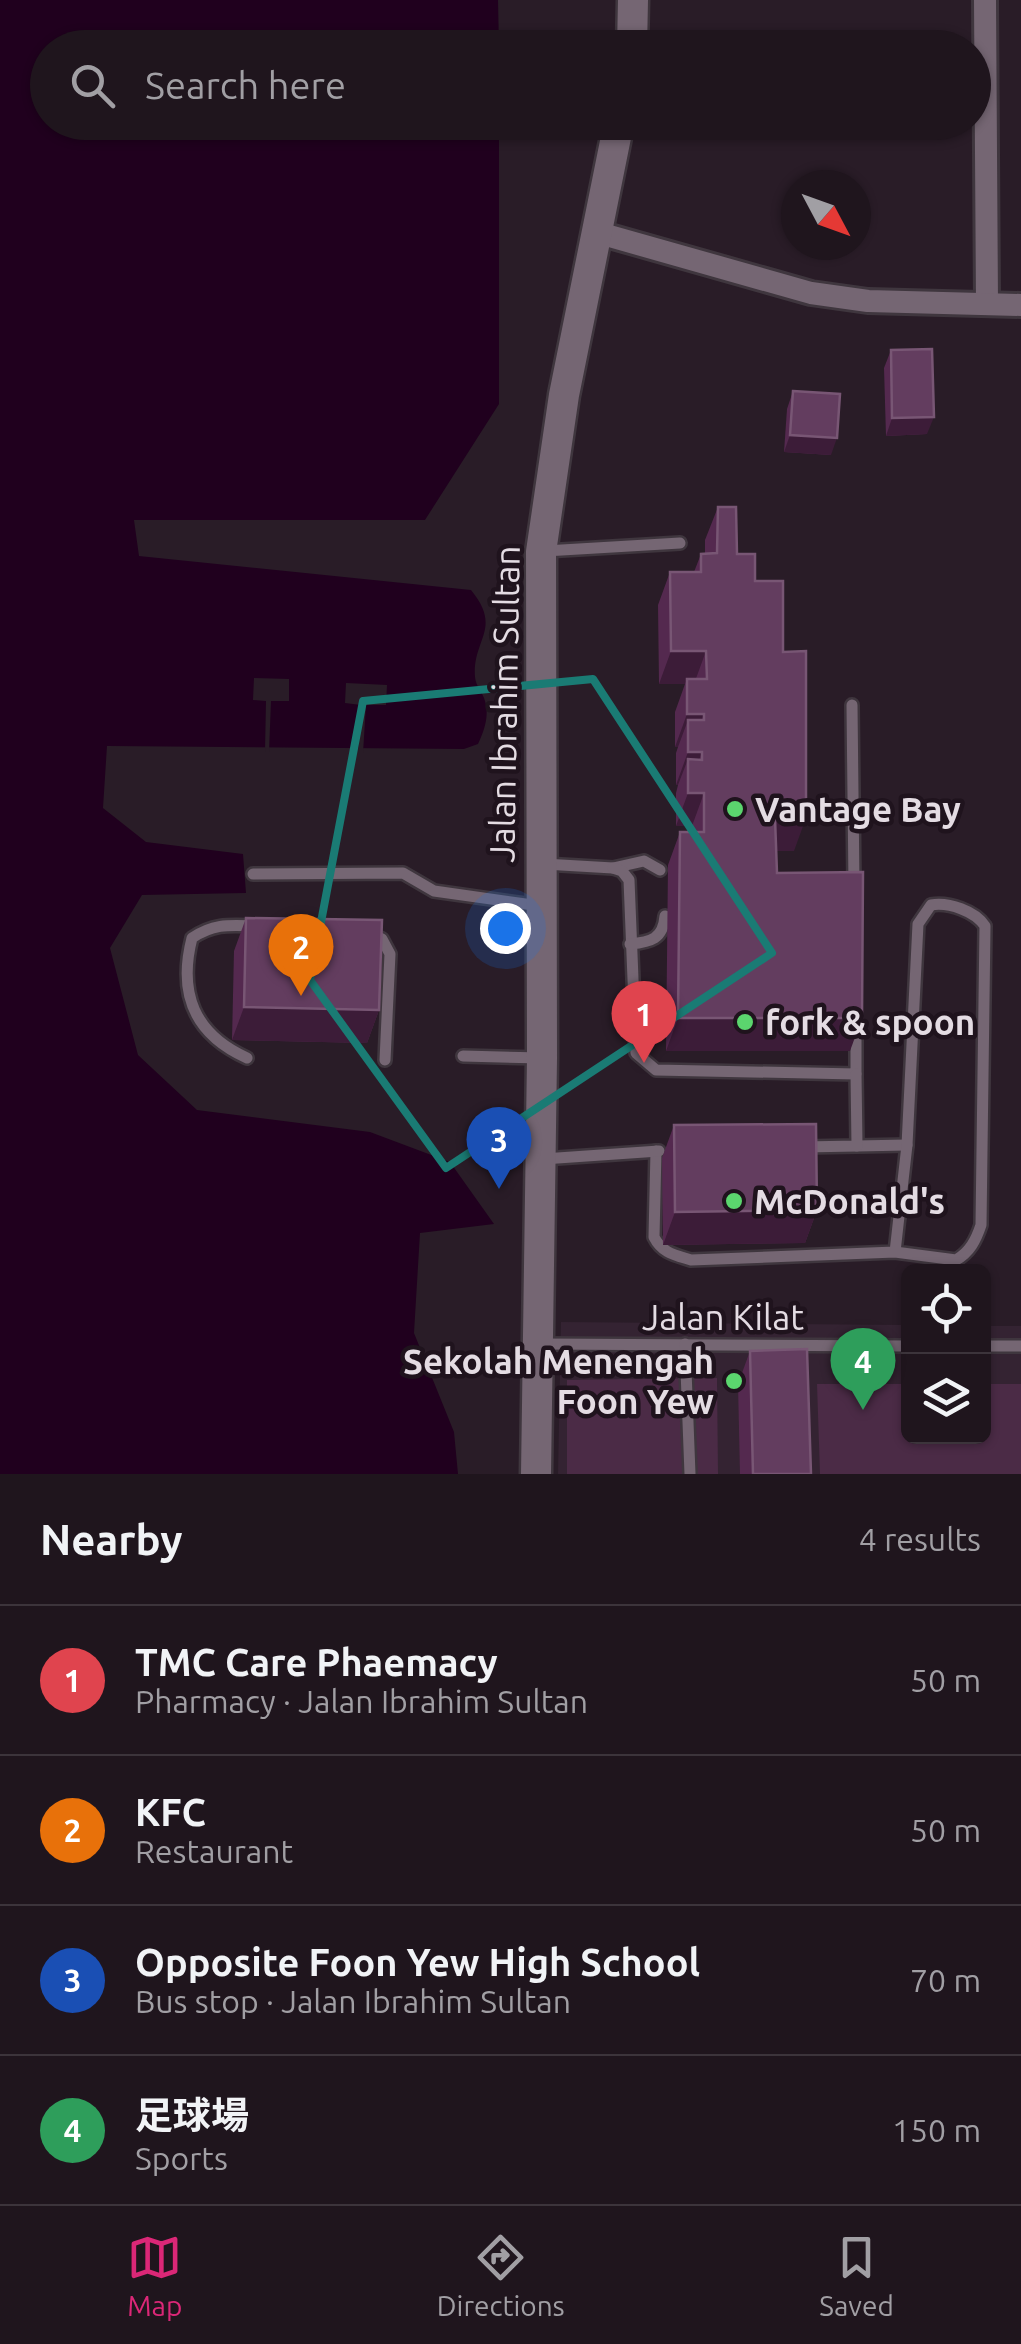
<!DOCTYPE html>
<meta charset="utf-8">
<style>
:root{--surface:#1f151d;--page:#271e26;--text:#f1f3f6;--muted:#a19fa4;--line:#3c343b;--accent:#db2777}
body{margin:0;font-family:Ubuntu,"Noto Sans SC",sans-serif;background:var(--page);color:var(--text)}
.controls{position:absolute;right:30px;bottom:30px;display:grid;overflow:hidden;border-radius:15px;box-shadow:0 2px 8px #0004}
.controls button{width:90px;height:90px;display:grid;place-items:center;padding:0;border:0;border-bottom:2px solid var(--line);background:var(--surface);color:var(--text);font:50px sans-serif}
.compass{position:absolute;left:781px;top:170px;width:90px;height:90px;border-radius:50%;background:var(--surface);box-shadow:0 2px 8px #0004;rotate:131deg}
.you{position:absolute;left:505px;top:928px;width:35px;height:35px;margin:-25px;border:8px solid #fff;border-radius:50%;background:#1a73e8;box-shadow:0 0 0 15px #1a73e833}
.badge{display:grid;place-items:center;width:65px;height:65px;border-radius:50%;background:var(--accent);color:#fff;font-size:32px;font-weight:700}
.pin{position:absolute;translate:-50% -82px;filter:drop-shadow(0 2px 5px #0008)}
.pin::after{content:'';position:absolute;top:52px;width:35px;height:30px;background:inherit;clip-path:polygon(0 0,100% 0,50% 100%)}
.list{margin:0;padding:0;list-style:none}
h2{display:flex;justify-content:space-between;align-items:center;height:130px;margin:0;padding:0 40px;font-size:42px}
h2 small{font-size:32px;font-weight:400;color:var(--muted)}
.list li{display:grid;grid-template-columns:65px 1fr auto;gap:30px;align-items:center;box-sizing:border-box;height:150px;padding:0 40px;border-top:2px solid var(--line)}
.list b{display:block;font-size:38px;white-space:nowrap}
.list p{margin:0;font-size:32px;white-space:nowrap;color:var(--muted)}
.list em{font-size:32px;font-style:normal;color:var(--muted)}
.icon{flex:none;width:55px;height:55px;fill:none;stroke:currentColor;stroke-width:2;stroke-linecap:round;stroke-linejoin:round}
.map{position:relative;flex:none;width:1021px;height:1474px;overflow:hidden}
.search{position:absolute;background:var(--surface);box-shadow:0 2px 8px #0004;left:30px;right:30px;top:30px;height:110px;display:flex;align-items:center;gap:25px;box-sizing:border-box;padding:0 35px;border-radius:55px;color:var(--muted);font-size:38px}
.sheet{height:730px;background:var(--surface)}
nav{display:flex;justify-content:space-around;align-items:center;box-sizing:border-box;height:140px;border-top:2px solid var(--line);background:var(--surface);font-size:28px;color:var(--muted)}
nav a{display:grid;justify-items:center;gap:5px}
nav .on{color:var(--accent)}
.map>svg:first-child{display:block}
</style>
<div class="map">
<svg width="1021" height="1474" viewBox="0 0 1021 1474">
<rect width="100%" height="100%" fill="#291c27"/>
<path fill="#342332" d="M561,1322L908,1325V1436H984V1326H1021V1474H558Z"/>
<g fill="#4b2b46">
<path d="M717,1378L718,1474H567V1380Z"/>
<path d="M817,1384H908V1436H984V1384H1021V1474H820Z"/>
</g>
<path fill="#20001e" d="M0,0H498L499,47L48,48V122L499,123V404L425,520H134L139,556L471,590C503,629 472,639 475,677C476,686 481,690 484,698C490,714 485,729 478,744L464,749L107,746L103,808L146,842L243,854L246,893L142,895L110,948L138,1055L197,1110L370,1132L450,1162L494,1224L420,1233L414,1333L454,1432L458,1474H0Z"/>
<g fill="#291c27">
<path d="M254,678L289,679V701H271L269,752H265L266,701L253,700Z"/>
<path d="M346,683L387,685L386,705H366L363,753H358L361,705L345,703Z"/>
</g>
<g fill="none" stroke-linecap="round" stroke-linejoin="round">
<defs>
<g id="service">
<path d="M545,551L680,543"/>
<path d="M852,705L854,885"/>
<path d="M544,864L613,868L644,861L660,870"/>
<path d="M613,868L622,871L629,880L636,1053L656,1070L856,1074V1024"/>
<path d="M253,874L403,873L434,891L540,906"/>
<path d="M369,933L382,939L390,954L385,1060"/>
<path d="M630,944C651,942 663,939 665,916"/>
<path d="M463,1056L542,1058"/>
<path d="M247,1058C194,1034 178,993 192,938C214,923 230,925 256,926"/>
<path d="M857,1146L907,1145"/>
<path d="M803,1147L857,1146L856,1074"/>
<path d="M656,1151L654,1237C662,1253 675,1255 691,1260L895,1252L956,1260C970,1252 976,1240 981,1225L985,926C975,911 949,902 931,905L918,924L907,1145L895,1252"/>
<path d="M543,1159L659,1151"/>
<path d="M541,1344L908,1346"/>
<path d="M685,1344L690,1474"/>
<path d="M984,1346H1021"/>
</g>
<g id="minor">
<path d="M985,0L987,304"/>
<path d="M599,233L811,293L868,301L1021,305"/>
</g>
<g id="tertiary">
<path d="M632,48L633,0"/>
<path d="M536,1474L542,1058L541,552L564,395L619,122"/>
</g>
</defs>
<use href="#service" stroke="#3f363e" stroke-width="16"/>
<use href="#minor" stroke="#3f363e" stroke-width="28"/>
<use href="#tertiary" stroke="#3f363e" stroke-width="35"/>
<use href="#service" stroke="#756673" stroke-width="11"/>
<use href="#minor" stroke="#756673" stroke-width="22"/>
<use href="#tertiary" stroke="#756673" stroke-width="30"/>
</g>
<g fill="#54294f">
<path d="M891,350L927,434L886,436L884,368Z"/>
<path d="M793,391L831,455L784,452L787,409Z"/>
<path d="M718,507L737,554L755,581L783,652L794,851H776L777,873L850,1051H666L668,865L680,832H692V826H676V793L678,785H676V753L678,747H675V712L685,684H659L658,605L670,572H694L701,554H705V540Z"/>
<path d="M246,918L379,1010L367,1043L232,1040L234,951Z"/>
<path d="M674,1125L817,1210L805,1243L663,1245L662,1158Z"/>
<path d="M750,1351L811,1474H740L738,1384Z"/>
</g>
<g fill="#3c1c38">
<path d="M934,417L927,434L886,436L892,418Z"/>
<path d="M790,435L837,438L831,455L784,452Z"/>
<path d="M671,651H706L694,684L687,679L685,684H659Z"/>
<path d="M687,714H704L691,747L688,720L678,747H675Z"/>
<path d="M688,752H702L690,785L688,759L678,785H676Z"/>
<path d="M688,793H704L692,826H676Z"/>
<path d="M775,818H806L794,851H763Z"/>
<path d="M244,1007L379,1010L367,1043L232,1040Z"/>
<path d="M678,1018H862L850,1051H666Z"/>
<path d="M817,1210L805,1243L663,1245L675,1212Z"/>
</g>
<g fill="#633d5f" stroke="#785674" stroke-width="2.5">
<path d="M932,349L934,417L892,418L891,350Z"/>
<path d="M793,391L840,394L837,438L790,435Z"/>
<path d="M718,507H736L737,554H755V581H783V652L806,651V818H775L777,873L863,872L862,1018H678L680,832H704V793H688V759L702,760V752H688V720H704V714H687V679H707L706,651H671L670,572H701V554L717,553Z"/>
<path d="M246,918L382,920L379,1010L244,1007Z"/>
<path d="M816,1124L817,1210L675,1212L674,1125Z"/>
<path d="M807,1349L811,1474H753L750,1351Z"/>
</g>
<path fill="none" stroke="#1a7b74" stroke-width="8" stroke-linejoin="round" d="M593,679L772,953L446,1168L310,980L363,701Z"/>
<g fill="#5bd56e" stroke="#1f131d" stroke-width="4">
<circle cx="735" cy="809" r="10"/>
<circle cx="745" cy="1022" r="10"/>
<circle cx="734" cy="1201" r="10"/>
<circle cx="734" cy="1381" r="10"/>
</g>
<g text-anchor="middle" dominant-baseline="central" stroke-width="9" stroke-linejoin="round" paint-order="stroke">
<g font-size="35" fill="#e4dce3" stroke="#1f131d">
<text transform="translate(504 704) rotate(-89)">Jalan Ibrahim Sultan</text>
<text x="723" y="1317">Jalan Kilat</text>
</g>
<g font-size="35" font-weight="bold" fill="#e4dce3" stroke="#1f131d" text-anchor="start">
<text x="755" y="809">Vantage Bay</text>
<text x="765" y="1022">fork &amp; spoon</text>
<text x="754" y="1201">McDonald's</text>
<text x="714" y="1361" text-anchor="end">Sekolah Menengah<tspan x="714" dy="40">Foon Yew</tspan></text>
</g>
</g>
</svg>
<div class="controls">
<button><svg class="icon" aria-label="locate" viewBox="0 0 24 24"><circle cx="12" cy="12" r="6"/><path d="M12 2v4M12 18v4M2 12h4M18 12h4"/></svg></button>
<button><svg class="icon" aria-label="layers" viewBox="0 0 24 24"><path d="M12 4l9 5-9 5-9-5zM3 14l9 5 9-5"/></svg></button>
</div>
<svg class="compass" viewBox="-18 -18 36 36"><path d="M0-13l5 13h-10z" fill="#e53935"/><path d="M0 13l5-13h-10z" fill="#a19fa4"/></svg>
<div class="you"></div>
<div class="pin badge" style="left:644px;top:1063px;background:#e0444e">1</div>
<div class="pin badge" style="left:301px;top:996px;background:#e8710a">2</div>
<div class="pin badge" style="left:499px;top:1189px;background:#1a4fb4">3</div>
<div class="pin badge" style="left:863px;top:1410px;background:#2e9e5b">4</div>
<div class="search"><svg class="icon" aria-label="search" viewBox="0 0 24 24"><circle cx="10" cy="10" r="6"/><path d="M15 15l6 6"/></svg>Search here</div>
</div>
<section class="sheet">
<h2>Nearby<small>4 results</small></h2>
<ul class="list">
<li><span class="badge" style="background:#e0444e">1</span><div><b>TMC Care Phaemacy</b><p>Pharmacy · Jalan Ibrahim Sultan</p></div><em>50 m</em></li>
<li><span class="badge" style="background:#e8710a">2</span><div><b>KFC</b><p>Restaurant</p></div><em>50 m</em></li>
<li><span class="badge" style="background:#1a4fb4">3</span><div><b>Opposite Foon Yew High School</b><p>Bus stop · Jalan Ibrahim Sultan</p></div><em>70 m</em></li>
<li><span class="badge" style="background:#2e9e5b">4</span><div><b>足球場</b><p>Sports</p></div><em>150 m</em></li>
</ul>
</section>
<nav>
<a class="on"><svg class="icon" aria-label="map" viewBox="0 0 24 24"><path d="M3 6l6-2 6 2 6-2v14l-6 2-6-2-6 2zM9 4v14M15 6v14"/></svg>Map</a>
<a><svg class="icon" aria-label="directions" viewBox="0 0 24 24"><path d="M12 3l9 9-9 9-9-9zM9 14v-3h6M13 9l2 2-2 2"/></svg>Directions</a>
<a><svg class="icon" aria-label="saved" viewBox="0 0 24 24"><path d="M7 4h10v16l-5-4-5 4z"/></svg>Saved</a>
</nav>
